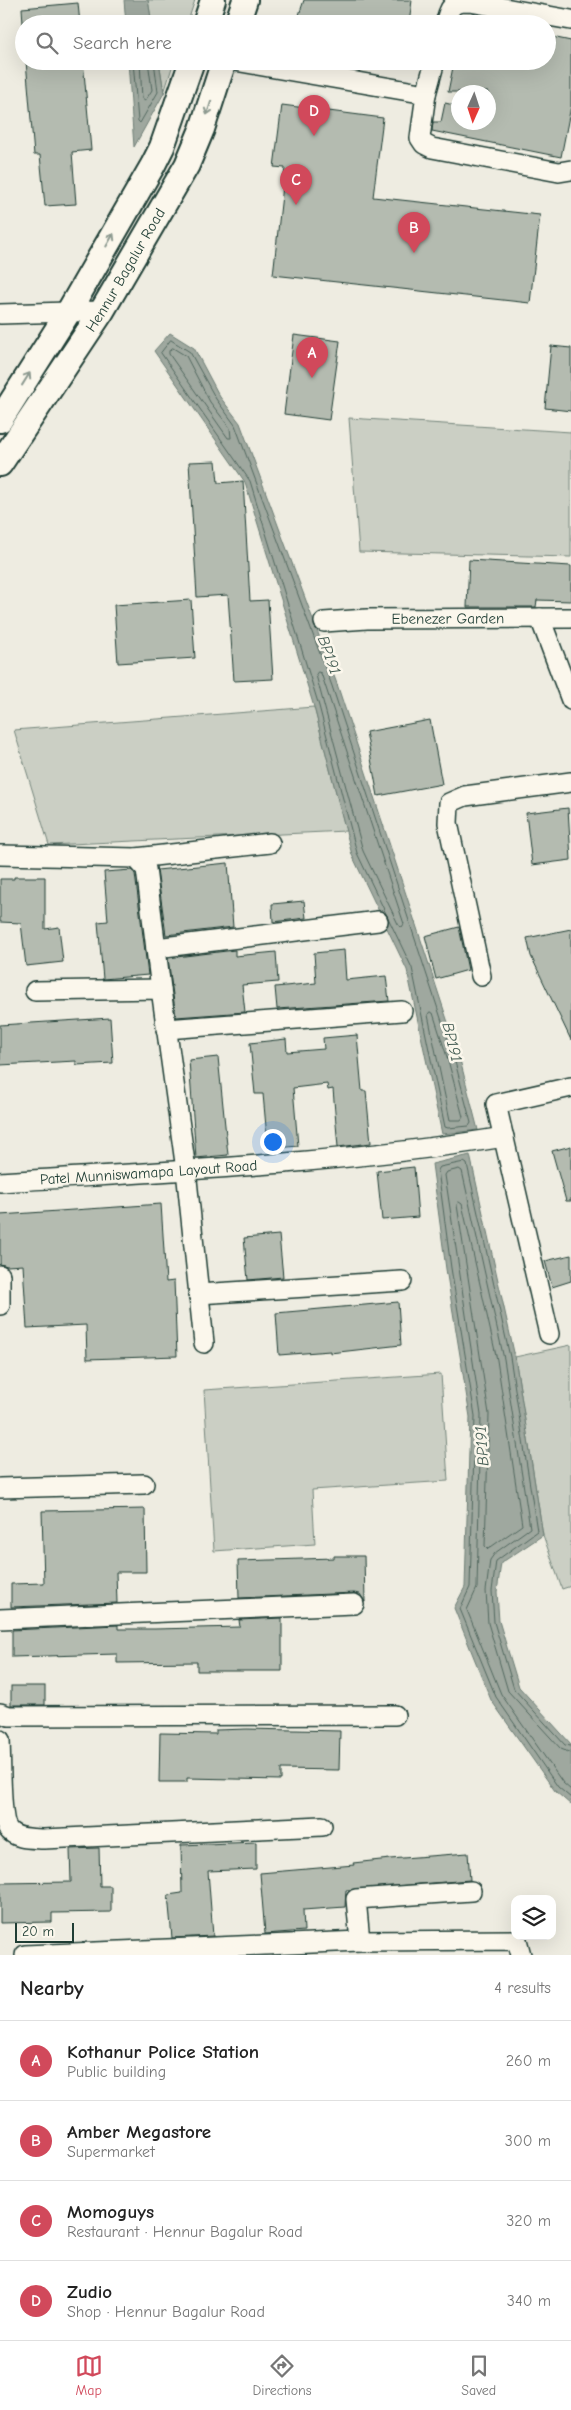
<!DOCTYPE html>
<meta charset="utf-8">
<style>
:root{--surface:#fff;--page:#f6f6f6;--text:#222;--muted:#767676;--line:#e0e0e0;--accent:#d1495b}
body{margin:0;font-family:"Comic Neue",sans-serif;background:var(--page);color:var(--text)}
.controls{position:absolute;right:15px;bottom:15px;display:grid;overflow:hidden;border-radius:10px;box-shadow:0 5px 20px #0002}
.controls button{width:45px;height:45px;display:grid;place-items:center;padding:0;border:0;border-bottom:1px solid var(--line);background:var(--surface);color:var(--text);font:25px sans-serif}
.compass{position:absolute;left:451px;top:85px;width:45px;height:45px;border-radius:50%;background:var(--surface);box-shadow:0 5px 20px #0002;rotate:183deg}
.scale{position:absolute;left:15px;bottom:12px;width:59px;box-sizing:border-box;padding-left:5px;border:2px solid #1f3d34;border-top:0;font-size:14px;line-height:18px;white-space:nowrap;color:#1f3d34;-webkit-text-stroke:4px #fbf7ec;paint-order:stroke}
.you{position:absolute;left:272px;top:1141px;width:18px;height:18px;margin:-12px;border:4px solid #fff;border-radius:50%;background:#1a73e8;box-shadow:0 0 0 8px #1a73e833}
.badge{display:grid;place-items:center;width:32px;height:32px;border-radius:50%;background:var(--accent);color:#fff;font-size:16px;font-weight:700}
.pin{position:absolute;translate:-50% -41px;filter:drop-shadow(0 1px 2px #0008)}
.pin::after{content:'';position:absolute;top:26px;width:18px;height:15px;background:inherit;clip-path:polygon(0 0,100% 0,50% 100%)}
.list{margin:0;padding:0;list-style:none}
h2{display:flex;justify-content:space-between;align-items:center;height:65px;margin:0;padding:0 20px;font-size:21px}
h2 small{font-size:16px;font-weight:400;color:var(--muted)}
.list li{display:grid;grid-template-columns:32px 1fr auto;gap:15px;align-items:center;box-sizing:border-box;height:80px;padding:0 20px;border-top:1px solid var(--line)}
.list b{display:block;font-size:19px;white-space:nowrap}
.list p{margin:0;font-size:16px;white-space:nowrap;color:var(--muted)}
.list em{font-size:16px;font-style:normal;color:var(--muted)}
.icon{flex:none;width:28px;height:28px;fill:none;stroke:currentColor;stroke-width:2;stroke-linecap:round;stroke-linejoin:round}
.map{position:relative;flex:none;width:571px;height:1955px;overflow:hidden}
.search{position:absolute;background:var(--surface);box-shadow:0 5px 20px #0002;left:15px;right:15px;top:15px;height:55px;display:flex;align-items:center;gap:12px;box-sizing:border-box;padding:0 18px;border-radius:28px;color:var(--muted);font-size:19px}
.sheet{height:385px;background:var(--surface)}
nav{display:flex;justify-content:space-around;align-items:center;box-sizing:border-box;height:70px;border-top:1px solid var(--line);background:var(--surface);font-size:14px;color:var(--muted)}
nav a{display:grid;justify-items:center;gap:2px}
nav .on{color:var(--accent)}
.map>svg:first-child{display:block}
</style>
<div class="map">
<svg width="571" height="1955" viewBox="0 0 571 1955">
<rect width="100%" height="100%" fill="#eeece1"/>
<filter id="ink" filterUnits="userSpaceOnUse"><feTurbulence type="fractalNoise" baseFrequency=".02" numOctaves="2"/><feDisplacementMap in="SourceGraphic" scale="10" xChannelSelector="R" yChannelSelector="G"/><feConvolveMatrix kernelMatrix="1 2 1 2 8 2 1 2 1" color-interpolation-filters="sRGB"/></filter>
<g filter="url(#ink)">
<g fill="#cbcfc4" stroke="#75867c">
<path d="M148,0H195L187,24H152Z"/>
<path d="M159,61H174L164,93Z"/>
<path d="M349,418L571,432V557L359,552Z"/>
<path d="M314,707L346,831L49,845L14,730Z"/>
<path d="M571,1345V1586L562,1589L543,1535L515,1357Z"/>
<path d="M441,1374L448,1481L312,1490L315,1544L214,1551L204,1390Z"/>
</g>
<g fill="#9fa89f" stroke="#6c7d74">
<path d="M124,0H148L152,24H126Z"/>
<path d="M128,61H159L164,93L134,147Z"/>
<path d="M170,333L194,348L220,397L240,423L337,684L459,1056L478,1130L442,1134L407,970L352,855L314,707L245,482L154,351Z"/>
<path d="M470,1155L515,1357L543,1535L501,1563L497,1592L499,1621L519,1687L571,1744V1805L555,1791L491,1700L454,1608L465,1587L470,1417L446,1269L432,1164Z"/>
</g>
<g fill="none" stroke-linecap="round" stroke-linejoin="round">
<g stroke="#52685f" stroke-width="1">
<path d="M133,61L138,121L140,123L158,92L154,61"/>
<path d="M140,61L142,99L145,101L152,90L148,61"/>
<path d="M171,340L190,352L216,399L235,425L332,686L454,1058L471,1123L469,1126L448,1128L445,1127L412,968L357,853L319,706L250,481L161,353Z"/>
<path d="M173,348L186,356L210,402L230,428L231,438H228L169,354V351Z"/>
<path d="M318,672L321,673L326,688L404,924L402,927L399,926L363,851L316,675Z"/>
<path d="M430,1012L433,1013L448,1060L463,1117L461,1120H450L428,1015Z"/>
<path d="M459,1202L462,1204L497,1360L522,1525L488,1549L485,1546L489,1414L457,1205Z"/>
<path d="M571,1746L565,1745L514,1689L494,1622L492,1591L496,1561L537,1531L510,1357L467,1164L464,1162L440,1167L438,1170L451,1268L475,1416L470,1587L460,1609L496,1697L558,1787L571,1798"/>
<path d="M571,1753L561,1749L508,1691L488,1623L486,1591L490,1560L495,1553L530,1528L504,1359L462,1171L459,1169L447,1172L445,1175L481,1415L477,1588L467,1610L501,1694L563,1783L571,1790"/>
</g>
</g>
<g fill="#b4bbb0" stroke="#1f3d34">
<path d="M304,0H412L409,24H296Z"/>
<path d="M78,3L80,24H23L22,8Z"/>
<path d="M547,36L571,41V106L561,157L432,131L433,122H441L445,103L458,106V122H488V92H448L454,62L492,70L494,61H547Z"/>
<path d="M26,61H83L91,150L72,152L76,204L45,206L40,155H34Z"/>
<path d="M282,105L383,118L373,197L540,215L530,303L273,275L285,168L274,167Z"/>
<path d="M294,335L340,341L329,420L284,414Z"/>
<path d="M551,346L571,348V411L545,408Z"/>
<path d="M216,461L218,483L243,481L250,601L268,600L273,679L234,681L228,595L197,597L189,462Z"/>
<path d="M469,560L571,566V601L537,600L536,607H467Z"/>
<path d="M191,600L195,658L118,663L114,605Z"/>
<path d="M430,720L442,784L378,796L366,732Z"/>
<path d="M568,808L571,860L532,865L526,813Z"/>
<path d="M228,863L233,927L166,935L157,870Z"/>
<path d="M132,870L135,874L148,975L103,979L98,922L108,921L104,872Z"/>
<path d="M14,877H45V929L59,927L63,962L26,966L21,923L0,922V879H14Z"/>
<path d="M304,901L306,918L273,922L272,904Z"/>
<path d="M459,927L468,970L436,979L425,936Z"/>
<path d="M571,929V1040L531,956L527,938Z"/>
<path d="M235,950V956L276,952L278,982L242,985L245,1012L176,1017L168,958Z"/>
<path d="M344,950L346,980L386,976L389,1001L277,1009L275,987L316,983L314,953Z"/>
<path d="M110,1018L113,1063L76,1065V1061L0,1065V1025Z"/>
<path d="M357,1035L362,1091H366L371,1143L338,1147L333,1089L328,1090L327,1084L293,1088L298,1146L268,1149L263,1094H255L250,1043L286,1039L287,1052L324,1049L323,1038Z"/>
<path d="M218,1057L228,1155L196,1158L189,1060Z"/>
<path d="M571,1146V1201H566L552,1151Z"/>
<path d="M414,1167L418,1217L382,1220L377,1171Z"/>
<path d="M161,1204L166,1282L174,1281L177,1356L87,1359L86,1325L27,1328L23,1265L7,1266L0,1264V1215Z"/>
<path d="M279,1235L283,1277L248,1280L244,1238Z"/>
<path d="M571,1255V1281L552,1287L545,1261Z"/>
<path d="M398,1302L401,1345L330,1353V1351L279,1355L276,1313Z"/>
<path d="M145,1509L146,1572H116L117,1603L11,1607V1584L44,1583L42,1511Z"/>
<path d="M334,1556H364L365,1602L360,1594L354,1593L239,1598L238,1561L334,1558Z"/>
<path d="M282,1618V1671H197V1662L117,1663V1654L12,1657V1630L118,1625V1629H155L240,1627L239,1620Z"/>
<rect x="11" y="1686" width="34" height="19"/>
<path d="M247,1729L340,1731L339,1770L281,1769V1780L187,1778V1782H159L160,1733L216,1734V1730Z"/>
<path d="M256,1842V1869L208,1871L213,1936L172,1938L168,1895L182,1893L181,1845Z"/>
<path d="M99,1848L100,1886H111V1912L52,1913V1922L0,1923V1883L71,1882L70,1849Z"/>
<path d="M468,1853L470,1880L346,1890L345,1907L303,1910L304,1931L265,1934L260,1873L354,1865L353,1863L390,1859Z"/>
</g>
<g fill="none" stroke-linecap="round" stroke-linejoin="round">
<defs>
<g id="minor">
<path d="M445,24C450,6 451,2 470,2L571,20"/>
<path d="M235,61L426,94"/>
<path d="M435,61L426,94L420,138L424,144L432,148L559,172L571,170"/>
<path d="M0,314L102,311"/>
<path d="M540,618L571,700"/>
<path id="s1" d="M324,622L367,619L571,618"/>
<path d="M0,855L136,858L146,869L161,989"/>
<path d="M136,858L270,843"/>
<path d="M156,948L378,921"/>
<path d="M481,976L448,823L449,803L465,796L571,782"/>
<path d="M35,991L161,989L186,1170L204,1343"/>
<path d="M166,1029L402,1011"/>
<path id="s2" d="M0,1182C168,1171 338,1164 504,1137"/>
<path d="M198,1294L402,1281"/>
<path d="M0,1305V1275"/>
<path d="M549,1334L496,1104L571,1087"/>
<path d="M0,1488L144,1484"/>
<path d="M0,1619L354,1604"/>
<path d="M0,1713L9,1716L395,1715"/>
<path d="M0,1740C1,1756 0,1819 8,1829C16,1840 33,1838 44,1839L322,1826"/>
<path d="M360,1941L517,1940L521,1955"/>
<path d="M25,1955L360,1941L356,1899L471,1891"/>
</g>
<g id="major">
<path d="M205,24L213,0"/>
<path d="M237,24L245,0"/>
<path d="M0,420L69,311L153,165L162,147L192,61"/>
<path id="s3" d="M0,464L102,311L187,165L202,129L224,61"/>
</g>
</defs>
<use href="#minor" stroke="#1f3d34" stroke-width="22"/>
<use href="#major" stroke="#1f3d34" stroke-width="28"/>
<use href="#minor" stroke="#fbf7ec" stroke-width="19"/>
<use href="#major" stroke="#fbf7ec" stroke-width="24"/>
</g>
<defs><path id="oneway-shaft" d="M-6 0H5M1.5-3L5.5 0L1.5 3" fill="none" stroke-width="1.6" stroke-linecap="round" stroke-linejoin="round" transform="scale(1.25)"/></defs>
<g stroke="#8d9a90">
<use href="#oneway-shaft" transform="translate(209 108) rotate(108)"/>
<use href="#oneway-shaft" transform="translate(110 240) rotate(-60)"/>
<use href="#oneway-shaft" transform="translate(26 379) rotate(-58)"/>
</g>
</g>
<g text-anchor="middle" dominant-baseline="central" stroke-width="5" stroke-linejoin="round" paint-order="stroke">
<g font-size="15" fill="#1f3d34" stroke="#fbf7ec">
<text stroke="none"><textPath href="#s3" startOffset="231">Hennur Bagalur Road</textPath></text>
<text stroke="none"><textPath href="#s1" startOffset="124">Ebenezer Garden</textPath></text>
<text stroke="none"><textPath href="#s2" startOffset="149">Patel Munniswamapa Layout Road</textPath></text>
</g>
<g font-size="16" font-style="italic" fill="#455d54" stroke="#fbf7ec">
<text transform="translate(329 655) rotate(70)">BP191</text>
<text transform="translate(452 1042) rotate(76)">BP191</text>
<text transform="translate(482 1446) rotate(-94)">BP191</text>
</g>
</g>
</svg>
<div class="controls">
<button><svg class="icon" aria-label="layers" viewBox="0 0 24 24"><path d="M12 4l9 5-9 5-9-5zM3 14l9 5 9-5"/></svg></button>
</div>
<svg class="compass" viewBox="-18 -18 36 36"><path d="M0-13l5 13h-10z" fill="#e53935"/><path d="M0 13l5-13h-10z" fill="#767676"/></svg>
<div class="scale">20 m</div>
<div class="you"></div>
<div class="pin badge" style="left:312px;top:378px">A</div>
<div class="pin badge" style="left:414px;top:253px">B</div>
<div class="pin badge" style="left:296px;top:205px">C</div>
<div class="pin badge" style="left:314px;top:136px">D</div>
<div class="search"><svg class="icon" aria-label="search" viewBox="0 0 24 24"><circle cx="10" cy="10" r="6"/><path d="M15 15l6 6"/></svg>Search here</div>
</div>
<section class="sheet">
<h2>Nearby<small>4 results</small></h2>
<ul class="list">
<li><span class="badge">A</span><div><b>Kothanur Police Station</b><p>Public building</p></div><em>260 m</em></li>
<li><span class="badge">B</span><div><b>Amber Megastore</b><p>Supermarket</p></div><em>300 m</em></li>
<li><span class="badge">C</span><div><b>Momoguys</b><p>Restaurant · Hennur Bagalur Road</p></div><em>320 m</em></li>
<li><span class="badge">D</span><div><b>Zudio</b><p>Shop · Hennur Bagalur Road</p></div><em>340 m</em></li>
</ul>
</section>
<nav>
<a class="on"><svg class="icon" aria-label="map" viewBox="0 0 24 24"><path d="M3 6l6-2 6 2 6-2v14l-6 2-6-2-6 2zM9 4v14M15 6v14"/></svg>Map</a>
<a><svg class="icon" aria-label="directions" viewBox="0 0 24 24"><path d="M12 3l9 9-9 9-9-9zM9 14v-3h6M13 9l2 2-2 2"/></svg>Directions</a>
<a><svg class="icon" aria-label="saved" viewBox="0 0 24 24"><path d="M7 4h10v16l-5-4-5 4z"/></svg>Saved</a>
</nav>
